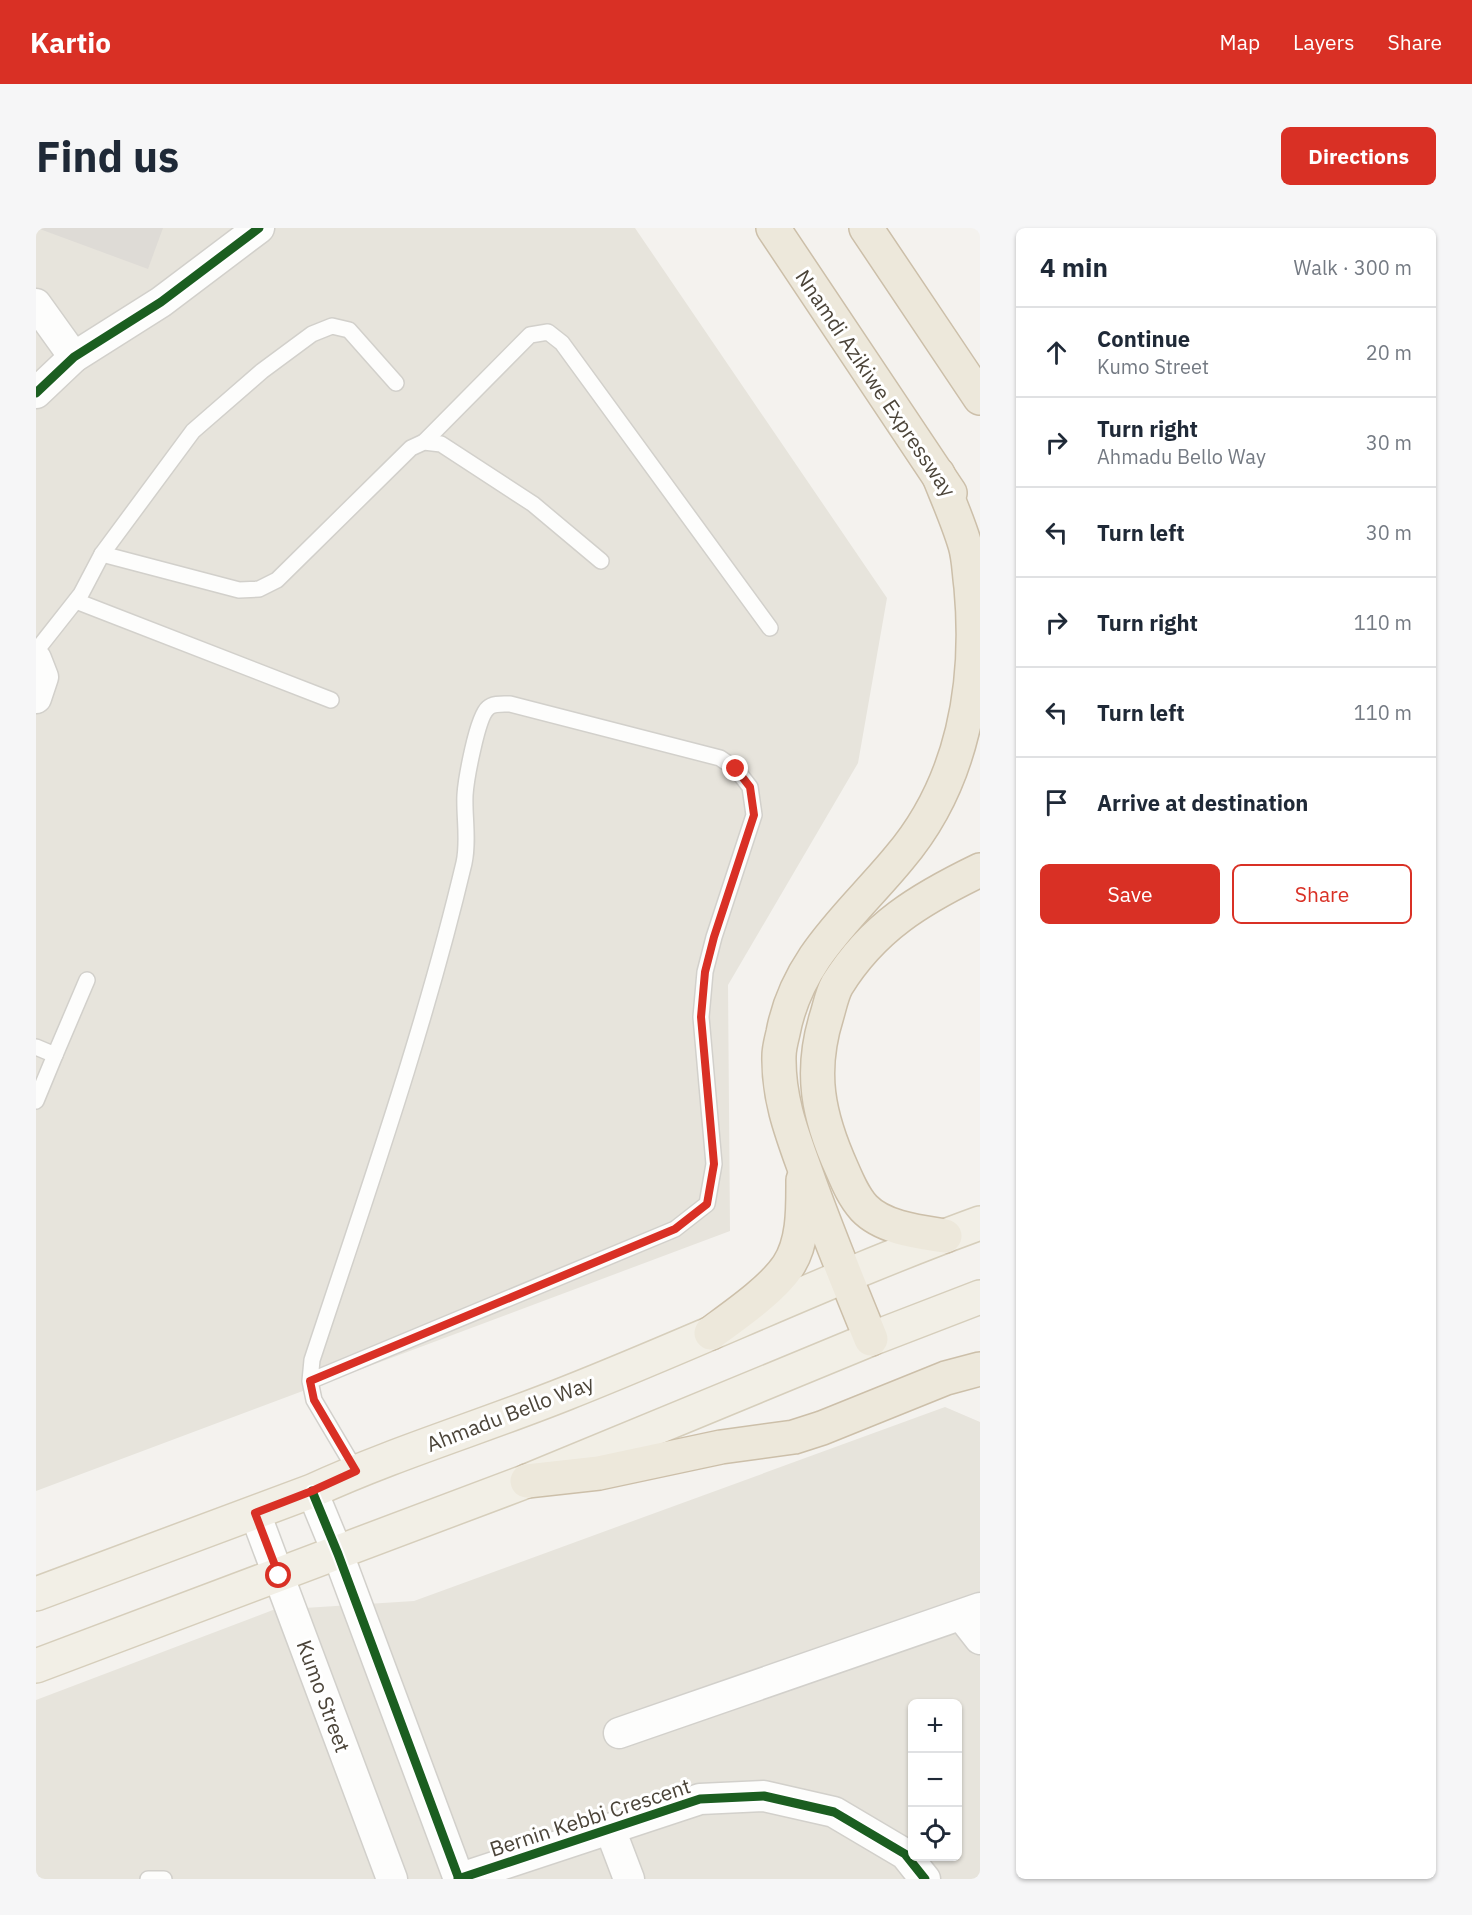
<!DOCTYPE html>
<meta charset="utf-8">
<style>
:root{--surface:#fff;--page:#f6f6f7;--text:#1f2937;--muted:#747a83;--line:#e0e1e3;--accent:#d93025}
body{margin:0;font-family:"IBM Plex Sans",sans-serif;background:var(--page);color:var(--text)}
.controls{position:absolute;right:18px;bottom:18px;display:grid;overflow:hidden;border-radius:9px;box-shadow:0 2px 4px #0004}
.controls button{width:54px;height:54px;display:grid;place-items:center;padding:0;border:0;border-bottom:2px solid var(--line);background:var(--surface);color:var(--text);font:30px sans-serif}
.stop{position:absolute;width:18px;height:18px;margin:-14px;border:4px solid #d93025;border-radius:50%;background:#fff}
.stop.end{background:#d93025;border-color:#fff;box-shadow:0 2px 6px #0008}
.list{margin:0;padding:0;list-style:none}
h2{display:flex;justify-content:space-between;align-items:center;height:78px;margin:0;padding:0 24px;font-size:26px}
h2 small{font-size:20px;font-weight:400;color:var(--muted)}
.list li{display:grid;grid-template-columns:39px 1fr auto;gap:18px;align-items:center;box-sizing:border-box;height:90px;padding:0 24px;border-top:2px solid var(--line)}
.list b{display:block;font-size:22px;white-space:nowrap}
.list p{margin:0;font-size:20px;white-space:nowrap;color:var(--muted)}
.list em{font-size:20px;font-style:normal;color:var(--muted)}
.actions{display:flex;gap:12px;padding:18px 24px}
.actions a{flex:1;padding:14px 0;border:2px solid var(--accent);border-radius:9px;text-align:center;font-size:21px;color:var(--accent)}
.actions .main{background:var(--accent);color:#fff}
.icon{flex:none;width:33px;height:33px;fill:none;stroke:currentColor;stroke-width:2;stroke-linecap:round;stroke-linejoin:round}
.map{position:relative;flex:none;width:944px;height:1651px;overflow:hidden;border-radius:9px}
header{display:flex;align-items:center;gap:36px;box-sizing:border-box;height:84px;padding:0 30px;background:var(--accent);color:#fff}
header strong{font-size:28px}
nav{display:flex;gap:33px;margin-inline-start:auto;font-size:21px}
.intro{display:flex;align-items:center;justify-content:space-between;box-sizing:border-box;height:144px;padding:0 36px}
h1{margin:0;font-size:42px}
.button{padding:15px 27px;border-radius:9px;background:var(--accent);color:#fff;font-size:21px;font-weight:700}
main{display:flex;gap:36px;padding:0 36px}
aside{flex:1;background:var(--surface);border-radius:9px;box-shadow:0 2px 4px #0004}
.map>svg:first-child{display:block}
</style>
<header>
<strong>Kartio</strong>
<nav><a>Map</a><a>Layers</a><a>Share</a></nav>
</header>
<div class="intro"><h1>Find us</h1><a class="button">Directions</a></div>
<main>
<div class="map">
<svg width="944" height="1651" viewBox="0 0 944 1651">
<rect width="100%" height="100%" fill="#f4f2ee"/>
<g fill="#e7e4dc" fill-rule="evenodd">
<path d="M0,0H599L851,370L822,535L692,757L694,1003L0,1263Z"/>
<path d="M909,1179L944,1194V1651H0V1472L237,1382L378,1373ZM876,1476H922V1628H876Z"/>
</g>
<path fill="#dedbd6" d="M1,0H127L112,41Z"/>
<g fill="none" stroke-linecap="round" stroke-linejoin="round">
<defs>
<g id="lane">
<path d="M388,214L494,107L512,104L526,115L734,400"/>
<path d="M66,326L203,362L223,361L241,352L375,220L388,214L405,216L497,276L565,333"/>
<path d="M40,373L295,472"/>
<path d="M0,423L45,366L66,326L157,203L226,143L276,106L296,98L313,102L360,155"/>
<path d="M0,819L19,827L0,873"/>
<path d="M19,827L51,752"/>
<path d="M274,1153L639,1001L671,976L678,936L665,789L669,744L678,709L718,587L714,559L700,541L684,530L474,476C467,476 457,475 452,480C441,489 430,552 429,567C428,590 433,613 428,635C388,804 330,968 276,1132L274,1153L278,1172L320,1243"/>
<path d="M112,1651H128"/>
</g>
<g id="street">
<path d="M0,76L38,129"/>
<path d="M0,165L38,129L125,74L223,0"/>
<path d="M0,431L7,449L0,470"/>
<path d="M276,1263L302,1326L423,1651"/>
<path d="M219,1285L356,1651"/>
<path d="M926,1388L944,1411"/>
<path d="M583,1505L944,1380"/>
<path d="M574,1601L593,1651"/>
<path d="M422,1651L664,1571L728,1568L798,1584L869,1626L889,1651"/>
</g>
<g id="primary">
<path d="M0,1366L276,1263C359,1225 446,1199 531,1165C670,1110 804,1046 944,995"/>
<path d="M0,1438L491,1253L835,1111L944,1069"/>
</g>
<g id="highway">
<path d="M737,0L914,265"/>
<path d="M830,0L944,170"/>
<path d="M909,1008C883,1004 847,1000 828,980C818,969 812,955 806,941C782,888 773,844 791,787C794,777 796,766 801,757C837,699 884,671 944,642"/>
<path d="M675,1105C698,1088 736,1062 752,1038C768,1014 767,980 767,952"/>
<path d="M835,1111C814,1060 793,1008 774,956C759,913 742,875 743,828C743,821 745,813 747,805C761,729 817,686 863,630C927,555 944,456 935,359C933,345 933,330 929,317C922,293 911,269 902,246"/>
<path d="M491,1253L563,1245L685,1219L758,1209L786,1200L910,1150L944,1141"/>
</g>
</defs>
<use href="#lane" stroke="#d2d0cb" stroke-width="18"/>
<use href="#street" stroke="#d2d0cb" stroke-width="33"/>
<use href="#primary" stroke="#d6cebb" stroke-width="36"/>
<use href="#highway" stroke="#ccbfa9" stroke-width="36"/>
<use href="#lane" stroke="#fdfdfc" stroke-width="15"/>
<use href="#street" stroke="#fdfdfc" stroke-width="30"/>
<use href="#primary" stroke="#f2efe6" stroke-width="33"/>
<use href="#highway" stroke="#ede8db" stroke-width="33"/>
<defs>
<g id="cycleway">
<path d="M0,165L38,129L125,74L223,0"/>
<path d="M276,1263L302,1326L423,1651"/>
<path d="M422,1651L664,1571L728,1568L798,1584L869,1626L889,1651"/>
</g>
</defs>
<use href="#cycleway" stroke="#fff" stroke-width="13"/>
<use href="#cycleway" stroke="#1b5e20" stroke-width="9"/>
</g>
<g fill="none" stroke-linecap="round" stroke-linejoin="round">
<path stroke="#d93025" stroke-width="8" d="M243,1348L219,1285L276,1263L320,1243L278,1172L274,1153L639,1001L671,976L678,936L665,789L669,744L678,709L718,587L714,559L700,541"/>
</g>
<g text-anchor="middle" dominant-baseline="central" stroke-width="6" stroke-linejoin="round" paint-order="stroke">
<g font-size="21" fill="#4b4439" stroke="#fff">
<text transform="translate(840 155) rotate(56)">Nnamdi Azikiwe Expressway</text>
<text transform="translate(474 1185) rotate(-21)">Ahmadu Bello Way</text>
<text transform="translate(288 1468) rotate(70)">Kumo Street</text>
<text transform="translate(554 1589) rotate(-18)">Bernin Kebbi Crescent</text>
</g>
</g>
</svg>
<div class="controls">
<button>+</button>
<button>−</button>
<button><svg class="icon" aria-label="locate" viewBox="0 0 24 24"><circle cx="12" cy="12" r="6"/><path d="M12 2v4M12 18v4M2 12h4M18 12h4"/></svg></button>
</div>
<div class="stop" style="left:243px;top:1348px"></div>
<div class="stop end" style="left:700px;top:541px"></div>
</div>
<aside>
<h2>4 min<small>Walk · 300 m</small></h2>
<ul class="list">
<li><svg class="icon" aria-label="ahead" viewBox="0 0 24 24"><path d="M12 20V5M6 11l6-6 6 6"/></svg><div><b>Continue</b><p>Kumo Street</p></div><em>20 m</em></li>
<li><svg class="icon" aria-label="right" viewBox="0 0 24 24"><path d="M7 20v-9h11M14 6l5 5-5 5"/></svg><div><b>Turn right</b><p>Ahmadu Bello Way</p></div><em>30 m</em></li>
<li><svg class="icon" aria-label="left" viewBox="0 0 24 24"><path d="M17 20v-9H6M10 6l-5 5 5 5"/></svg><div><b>Turn left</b></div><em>30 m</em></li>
<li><svg class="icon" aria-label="right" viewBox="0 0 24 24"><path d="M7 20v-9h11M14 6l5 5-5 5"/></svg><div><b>Turn right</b></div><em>110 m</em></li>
<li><svg class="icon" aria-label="left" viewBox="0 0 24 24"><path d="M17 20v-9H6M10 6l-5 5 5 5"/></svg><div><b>Turn left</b></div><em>110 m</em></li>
<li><svg class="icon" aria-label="arrive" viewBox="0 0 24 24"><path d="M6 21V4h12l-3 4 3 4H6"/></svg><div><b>Arrive at destination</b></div></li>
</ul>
<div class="actions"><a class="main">Save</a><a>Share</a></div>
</aside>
</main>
